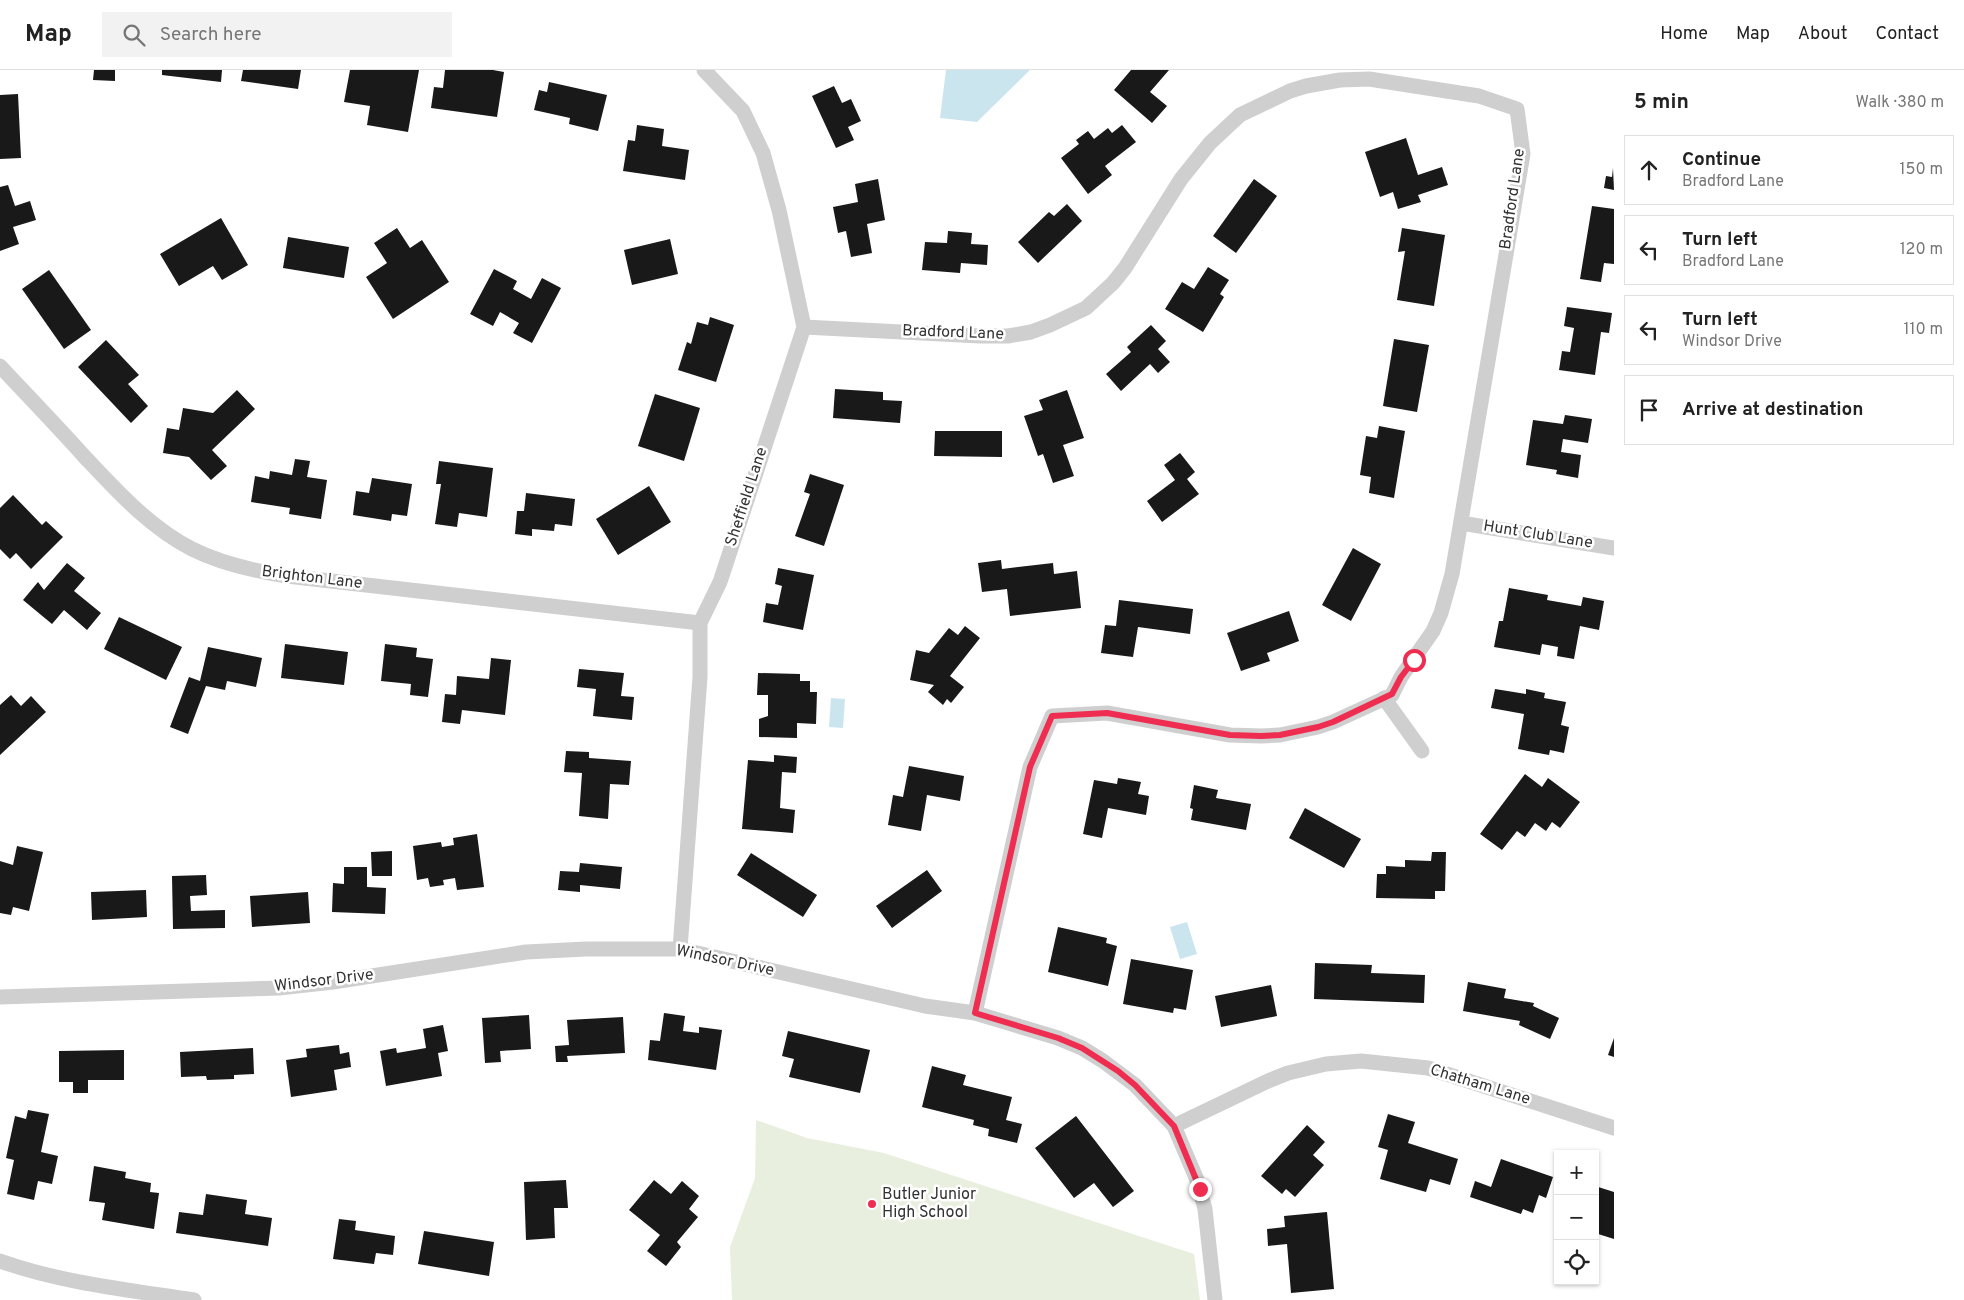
<!DOCTYPE html>
<meta charset="utf-8">
<style>
:root{--surface:#fff;--page:#f2f2f2;--text:#222;--muted:#767676;--line:#e0e0e0}
body{margin:0;font-family:Overpass,sans-serif;background:var(--page);color:var(--text)}
.controls{position:absolute;right:15px;bottom:15px;display:grid;overflow:hidden;border-radius:0px;box-shadow:0 1px 4px #0004}
.controls button{width:45px;height:45px;display:grid;place-items:center;padding:0;border:0;border-bottom:1px solid var(--line);background:var(--surface);color:var(--text);font:25px sans-serif}
.stop{position:absolute;width:15px;height:15px;margin:-11px;border:4px solid #ef2d51;border-radius:50%;background:#fff}
.stop.end{background:#ef2d51;border-color:#fff;box-shadow:0 1px 5px #0008}
.list{margin:0;padding:0;list-style:none}
h2{display:flex;justify-content:space-between;align-items:center;height:65px;margin:0;padding:0 20px;font-size:21px}
h2 small{font-size:16px;font-weight:400;color:var(--muted)}
.list li{display:grid;grid-template-columns:32px 1fr auto;gap:15px;align-items:center;box-sizing:border-box;height:70px;margin:0 10px 10px;padding:0 10px;border:1px solid var(--line);border-radius:0px}
.list b{display:block;font-size:19px;white-space:nowrap}
.list p{margin:0;font-size:16px;white-space:nowrap;color:var(--muted)}
.list em{font-size:16px;font-style:normal;color:var(--muted)}
.icon{flex:none;width:28px;height:28px;fill:none;stroke:currentColor;stroke-width:2;stroke-linecap:round;stroke-linejoin:round}
.map{position:relative;flex:none;width:1614px;height:1230px;overflow:hidden}
header{display:flex;align-items:center;gap:30px;box-sizing:border-box;height:70px;padding:0 25px;background:var(--surface);border-bottom:1px solid var(--line)}
header strong{font-size:24px}
nav{display:flex;gap:28px;margin-inline-start:auto;font-size:18px}
.search{width:350px;height:45px;background:var(--page);display:flex;align-items:center;gap:12px;box-sizing:border-box;padding:0 18px;border-radius:0px;color:var(--muted);font-size:19px}
main{display:flex}
aside{flex:1;background:var(--surface)}
.map>svg:first-child{display:block}
</style>
<header>
<strong>Map</strong>
<div class="search"><svg class="icon" aria-label="search" viewBox="0 0 24 24"><circle cx="10" cy="10" r="6"/><path d="M15 15l6 6"/></svg>Search here</div>
<nav><a>Home</a><a>Map</a><a>About</a><a>Contact</a></nav>
</header>
<main>
<div class="map">
<svg width="1614" height="1230" viewBox="0 0 1614 1230">
<rect width="100%" height="100%" fill="#fff"/>
<path fill="#e9efdf" d="M756,1050L807,1068L884,1083L1194,1184L1200,1230H732L730,1177L755,1108Z"/>
<g fill="#cbe5ef">
<path d="M946,0H1030L977,52L940,48Z"/>
<path d="M831,628L845,629L843,658L829,657Z"/>
<path d="M1187,852L1197,884L1180,889L1170,857Z"/>
</g>
<g fill="#191919">
<path d="M94,0H115V11L93,10Z"/>
<path d="M162,0H222L221,12L162,5Z"/>
<path d="M243,0H301L298,19L241,11Z"/>
<path d="M350,0H419L408,62L367,55L370,36L344,32Z"/>
<path d="M445,0H493L504,2L497,47L431,38L434,17L443,18Z"/>
<path d="M1131,0H1169L1150,22L1167,36L1152,53L1114,20Z"/>
<path d="M549,12L607,25L598,61L569,54L570,48L534,40L539,20L547,22Z"/>
<path d="M834,16L842,33L851,29L861,51L848,57L854,70L836,78L812,26Z"/>
<path d="M18,24L21,88L0,89V25Z"/>
<path d="M637,55L664,59L662,76L689,80L685,110L623,101L628,70L635,71Z"/>
<path d="M1122,55L1136,72L1105,96L1112,105L1088,124L1061,88L1079,74L1076,70L1088,61L1094,69L1108,58L1112,63Z"/>
<path d="M1406,68L1418,105L1442,97L1448,115L1418,125L1421,132L1398,139L1393,122L1380,127L1365,82Z"/>
<path d="M1613,98L1614,120L1604,118L1606,106L1612,107Z"/>
<path d="M878,109L885,150L867,154L872,183L851,187L846,161L838,163L833,137L858,132L855,114Z"/>
<path d="M1254,109L1277,126L1236,183L1213,166Z"/>
<path d="M8,115L15,136L30,131L36,150L13,157L19,174L0,181V117Z"/>
<path d="M1067,134L1082,151L1038,193L1018,172L1049,142L1054,146Z"/>
<path d="M1592,136L1614,139V194L1604,193L1601,212L1580,209Z"/>
<path d="M221,148L248,195L222,210L213,196L179,216L160,184Z"/>
<path d="M397,158L410,178L422,170L449,212L393,249L366,207L387,193L374,173Z"/>
<path d="M1402,158L1445,165L1434,236L1397,230L1405,181L1398,182Z"/>
<path d="M948,161L972,163L971,174L988,175L987,195L961,193L960,203L922,200L925,172L947,173Z"/>
<path d="M288,167L349,177L344,208L283,198Z"/>
<path d="M670,169L678,204L632,215L624,180Z"/>
<path d="M1208,197L1229,210L1220,224L1224,227L1203,262L1165,239L1182,212L1194,219Z"/>
<path d="M494,199L517,211L513,219L531,229L542,208L561,218L532,273L513,263L519,253L500,242L493,256L470,244Z"/>
<path d="M49,200L91,260L64,279L22,219Z"/>
<path d="M1567,237L1612,243L1609,263L1601,262L1595,305L1559,300L1562,281L1570,282L1574,258L1564,256Z"/>
<path d="M710,247L734,255L716,312L678,300L687,272L691,274L697,252L708,255Z"/>
<path d="M1151,255L1166,271L1158,279L1170,292L1158,303L1150,294L1121,321L1106,304L1131,282L1127,277Z"/>
<path d="M1394,269L1429,275L1417,342L1383,336Z"/>
<path d="M106,270L139,305L128,314L148,336L131,353L78,297Z"/>
<path d="M835,319L883,322V330L902,331L900,353L833,348Z"/>
<path d="M237,320L255,339L212,380L227,396L211,410L189,387L163,383L167,358L179,360L183,338L213,343Z"/>
<path d="M1067,320L1084,368L1063,375L1074,406L1053,413L1043,384L1038,386L1024,346L1043,340L1039,330Z"/>
<path d="M655,324L700,338L684,391L638,376Z"/>
<path d="M1565,345L1592,349L1588,373L1563,369L1561,382L1581,385L1578,408L1556,404L1557,400L1526,395L1533,350L1563,354Z"/>
<path d="M1379,356L1405,361L1394,428L1369,423L1371,407L1360,405L1366,366L1377,368Z"/>
<path d="M935,361H1002V387L934,386Z"/>
<path d="M1180,383L1195,402L1187,409L1199,424L1162,452L1147,431L1175,410L1164,395Z"/>
<path d="M295,389L310,391L307,407L327,410L321,449L289,444L290,438L251,432L255,406L269,409L270,401L292,405Z"/>
<path d="M439,391L493,398L487,447L459,443L457,457L435,454L441,414H436Z"/>
<path d="M810,404L844,415L824,476L795,466L810,424L804,422Z"/>
<path d="M372,408L412,414L407,446L392,444L391,451L353,445L356,421L369,423Z"/>
<path d="M649,416L671,452L618,485L596,449Z"/>
<path d="M526,423L575,429L572,456L555,454L554,461L532,459V466L515,464L517,441H524Z"/>
<path d="M13,425L42,455L46,451L63,467L31,499L16,483L10,489L0,479V438Z"/>
<path d="M1353,478L1381,494L1351,551L1322,535Z"/>
<path d="M1001,490L1002,499L1053,493L1054,504L1077,501L1081,538L1010,546L1007,519L982,522L978,493Z"/>
<path d="M67,493L85,508L74,521L101,543L87,560L64,540L52,554L23,530L38,512L44,520Z"/>
<path d="M778,498L814,505L803,560L763,552L766,533L778,535L782,516L775,514Z"/>
<path d="M1509,518L1548,525L1547,530L1581,536L1583,527L1604,531L1599,560L1580,556L1574,589L1557,586L1558,577L1542,574L1540,585L1494,577L1499,551H1503Z"/>
<path d="M1119,530L1193,539L1190,564L1138,557L1133,587L1101,583L1105,555L1116,556Z"/>
<path d="M1289,541L1299,571L1267,583L1270,591L1241,601L1227,563Z"/>
<path d="M119,547L182,577L166,610L104,579Z"/>
<path d="M965,556L980,568L950,606L964,617L951,633L947,629L943,635L928,622L934,615L910,610L916,580L929,583L949,558L958,565Z"/>
<path d="M285,574L348,582L344,615L281,608Z"/>
<path d="M385,574L417,578L416,587L433,589L428,627L410,625L411,614L381,611Z"/>
<path d="M208,577L262,588L256,617L227,611L225,620L206,616L188,664L170,657L189,607L200,611Z"/>
<path d="M491,588L511,590L505,645L462,640L460,654L442,652L445,624L456,625L457,606L489,609Z"/>
<path d="M579,599L624,603L621,626L634,627L632,650L593,646L596,619L577,617Z"/>
<path d="M758,603L800,604V611H810V622H817L816,654L797,653V668L759,667V649L768,646V625H757Z"/>
<path d="M1495,619L1526,624V619L1545,623L1544,628L1566,632L1561,655L1569,657L1564,683L1550,680L1549,685L1518,679L1524,644L1491,638Z"/>
<path d="M11,625L21,636L31,626L46,642L0,685V635Z"/>
<path d="M566,681L589,682V688L631,691L629,715L610,714L608,749L579,746L582,703L564,702Z"/>
<path d="M774,685L797,687L796,703L782,702L780,738L795,740L793,763L742,759L748,690L774,692Z"/>
<path d="M909,696L964,706L960,731L927,725L921,761L888,755L893,725L903,727Z"/>
<path d="M1525,704L1542,717L1548,708L1580,732L1560,758L1552,752L1546,761L1535,753L1525,767L1517,761L1502,780L1480,764Z"/>
<path d="M1118,708L1141,712L1138,724L1149,726L1146,745L1108,738L1102,768L1083,764L1094,710L1117,714Z"/>
<path d="M1194,715L1218,720L1216,728L1251,734L1246,760L1191,750L1193,739L1190,738Z"/>
<path d="M1305,738L1361,769L1344,798L1289,768Z"/>
<path d="M477,764L484,817L457,820L455,808L443,810L444,815L430,817L428,808L417,810L413,776L441,772L442,777L454,775L453,768Z"/>
<path d="M17,776L43,782L29,841L13,837L11,845L0,843V791L13,795Z"/>
<path d="M392,781V806H372L371,782Z"/>
<path d="M1432,782H1446L1445,821H1435V829L1376,828L1377,804H1386V796L1405,797V790L1431,791Z"/>
<path d="M751,783L817,825L803,847L737,805Z"/>
<path d="M580,793L622,797L620,819L580,815V822L558,820L560,801L579,802Z"/>
<path d="M344,797H367V817L386,818L385,844L332,842L333,813L344,814Z"/>
<path d="M927,800L942,821L892,858L876,836Z"/>
<path d="M206,805L207,825L190,826L191,841L225,840V858L173,859L172,806Z"/>
<path d="M146,820L147,847L92,850L91,822Z"/>
<path d="M308,822L310,853L252,857L250,826Z"/>
<path d="M1058,857L1107,868L1106,873L1117,876L1108,916L1048,902Z"/>
<path d="M1131,889L1193,900L1186,940L1174,938L1173,943L1123,934Z"/>
<path d="M1315,893L1372,895L1371,903L1425,905L1424,933L1314,929Z"/>
<path d="M1468,912L1506,919L1504,928L1534,933L1533,936L1559,948L1550,969L1519,955L1520,951L1463,941Z"/>
<path d="M1271,915L1277,946L1221,957L1215,926Z"/>
<path d="M664,943L685,946L683,961L699,963V957L722,960L716,1000L648,990L650,970L660,971Z"/>
<path d="M529,945L531,979L500,981L501,992L485,993L482,948Z"/>
<path d="M623,947L625,983L567,986L568,992H556L555,976L569,975L567,950Z"/>
<path d="M443,955L448,981L438,983L442,1006L386,1016L380,981L396,978L397,983L426,978L423,959Z"/>
<path d="M788,961L870,980L860,1023L789,1007L794,989L782,986Z"/>
<path d="M1614,968V987L1608,985Z"/>
<path d="M339,975L340,984L349,982L351,997L334,1000L337,1020L291,1027L286,990L307,987L306,979Z"/>
<path d="M253,978L254,1004L234,1005V1009L207,1010L206,1006L181,1007L180,982Z"/>
<path d="M124,980V1010H88V1023H73V1012H59V981Z"/>
<path d="M932,996L966,1005L963,1015L1012,1027L1006,1050L1022,1054L1017,1073L988,1066L989,1059L973,1055L974,1050L922,1037Z"/>
<path d="M28,1040L49,1044L41,1082L58,1086L52,1114L38,1111L34,1130L7,1124L14,1090L6,1088L15,1046L26,1049Z"/>
<path d="M1388,1044L1415,1052L1408,1073L1458,1089L1450,1115L1430,1109L1426,1122L1380,1109L1388,1080L1378,1077Z"/>
<path d="M1076,1046L1134,1121L1113,1137L1094,1113L1074,1128L1035,1078Z"/>
<path d="M1307,1055L1325,1072L1313,1085L1324,1095L1295,1127L1286,1119L1282,1124L1261,1106Z"/>
<path d="M1501,1089L1553,1107L1546,1128L1539,1125L1533,1143L1523,1139L1521,1144L1470,1127L1475,1111L1491,1117Z"/>
<path d="M94,1096L126,1102L125,1108L151,1113L150,1122L159,1123L154,1159L102,1150L105,1133L89,1131Z"/>
<path d="M566,1110L568,1138H554L555,1168L526,1170L524,1112Z"/>
<path d="M654,1110L671,1124L682,1111L699,1126L689,1139L698,1147L677,1172L681,1177L666,1196L647,1181L660,1165L629,1140Z"/>
<path d="M1595,1116L1614,1122V1169L1595,1163Z"/>
<path d="M206,1124L247,1130L245,1144L272,1148L268,1176L176,1163L179,1142L203,1145Z"/>
<path d="M1327,1142L1334,1219L1291,1223L1287,1174L1268,1176L1267,1159L1285,1157L1284,1146Z"/>
<path d="M339,1149L356,1151L355,1160L395,1166L393,1185L376,1183L374,1194L333,1189Z"/>
<path d="M424,1161L494,1172L489,1206L418,1194Z"/>
</g>
<g fill="none" stroke-linecap="round" stroke-linejoin="round">
<g stroke="#cfcfcf" stroke-width="15">
<path d="M804,257L980,266H1008L1031,262L1050,255L1086,238L1113,213L1125,198L1181,109L1210,73L1240,45L1290,21L1306,16L1340,10L1369,9L1479,26L1517,39L1523,84L1452,504L1441,543L1433,561L1401,607L1392,625L1333,652L1318,657L1280,665L1261,666L1230,665L1107,643L1052,646L1030,697L975,943"/>
<path d="M0,296C28,326 56,355 83,385C116,420 149,457 192,479C222,494 254,501 287,506L700,553"/>
<path d="M1461,453L1614,478"/>
<path d="M1384,628L1422,681"/>
<path d="M680,879L700,607V553L720,512L804,257L779,140L763,83L743,41L704,0"/>
<path d="M0,927L279,918L333,912L526,882L586,879H680L925,936L975,943L1058,968L1082,978L1103,991L1135,1015L1174,1056L1197,1110L1205,1139L1215,1230"/>
<path d="M1174,1056L1268,1011L1288,1003L1326,994L1361,991L1428,998L1614,1058"/>
<path d="M0,1191C62,1213 129,1220 194,1230"/>
</g>
</g>
<g fill="none" stroke-linecap="round" stroke-linejoin="round">
<path stroke="#ef2d51" stroke-width="6" d="M1200,1119L1174,1056L1135,1015L1118,1001L1082,978L1058,968L975,943L1030,697L1052,646L1107,643L1230,665L1261,666L1280,665L1318,657L1333,652L1392,624L1401,607L1414,590"/>
</g>
<circle fill="#ef2d51" stroke="#fff" stroke-width="2" cx="872" cy="1134" r="5"/>
<g text-anchor="middle" dominant-baseline="central" stroke-width="5" stroke-linejoin="round" paint-order="stroke">
<g font-size="16" fill="#323232" stroke="#fff">
<text transform="translate(1513 129) rotate(-82)">Bradford Lane</text>
<text transform="translate(953 263) rotate(2)">Bradford Lane</text>
<text transform="translate(747 427) rotate(-72)">Sheffield Lane</text>
<text transform="translate(1538 465) rotate(9)">Hunt Club Lane</text>
<text transform="translate(312 508) rotate(7)">Brighton Lane</text>
<text transform="translate(725 891) rotate(12)">Windsor Drive</text>
<text transform="translate(324 911) rotate(-7)">Windsor Drive</text>
<text transform="translate(1480 1015) rotate(17)">Chatham Lane</text>
</g>
<g font-size="16" fill="#323232" stroke="#fff" text-anchor="start">
<text x="882" y="1125">Butler Junior<tspan x="882" dy="18">High School</tspan></text>
</g>
</g>
</svg>
<div class="controls">
<button>+</button>
<button>−</button>
<button><svg class="icon" aria-label="locate" viewBox="0 0 24 24"><circle cx="12" cy="12" r="6"/><path d="M12 2v4M12 18v4M2 12h4M18 12h4"/></svg></button>
</div>
<div class="stop" style="left:1414px;top:590px"></div>
<div class="stop end" style="left:1200px;top:1119px"></div>
</div>
<aside>
<h2>5 min<small>Walk · 380 m</small></h2>
<ul class="list">
<li><svg class="icon" aria-label="ahead" viewBox="0 0 24 24"><path d="M12 20V5M6 11l6-6 6 6"/></svg><div><b>Continue</b><p>Bradford Lane</p></div><em>150 m</em></li>
<li><svg class="icon" aria-label="left" viewBox="0 0 24 24"><path d="M17 20v-9H6M10 6l-5 5 5 5"/></svg><div><b>Turn left</b><p>Bradford Lane</p></div><em>120 m</em></li>
<li><svg class="icon" aria-label="left" viewBox="0 0 24 24"><path d="M17 20v-9H6M10 6l-5 5 5 5"/></svg><div><b>Turn left</b><p>Windsor Drive</p></div><em>110 m</em></li>
<li><svg class="icon" aria-label="arrive" viewBox="0 0 24 24"><path d="M6 21V4h12l-3 4 3 4H6"/></svg><div><b>Arrive at destination</b></div></li>
</ul>
</aside>
</main>
